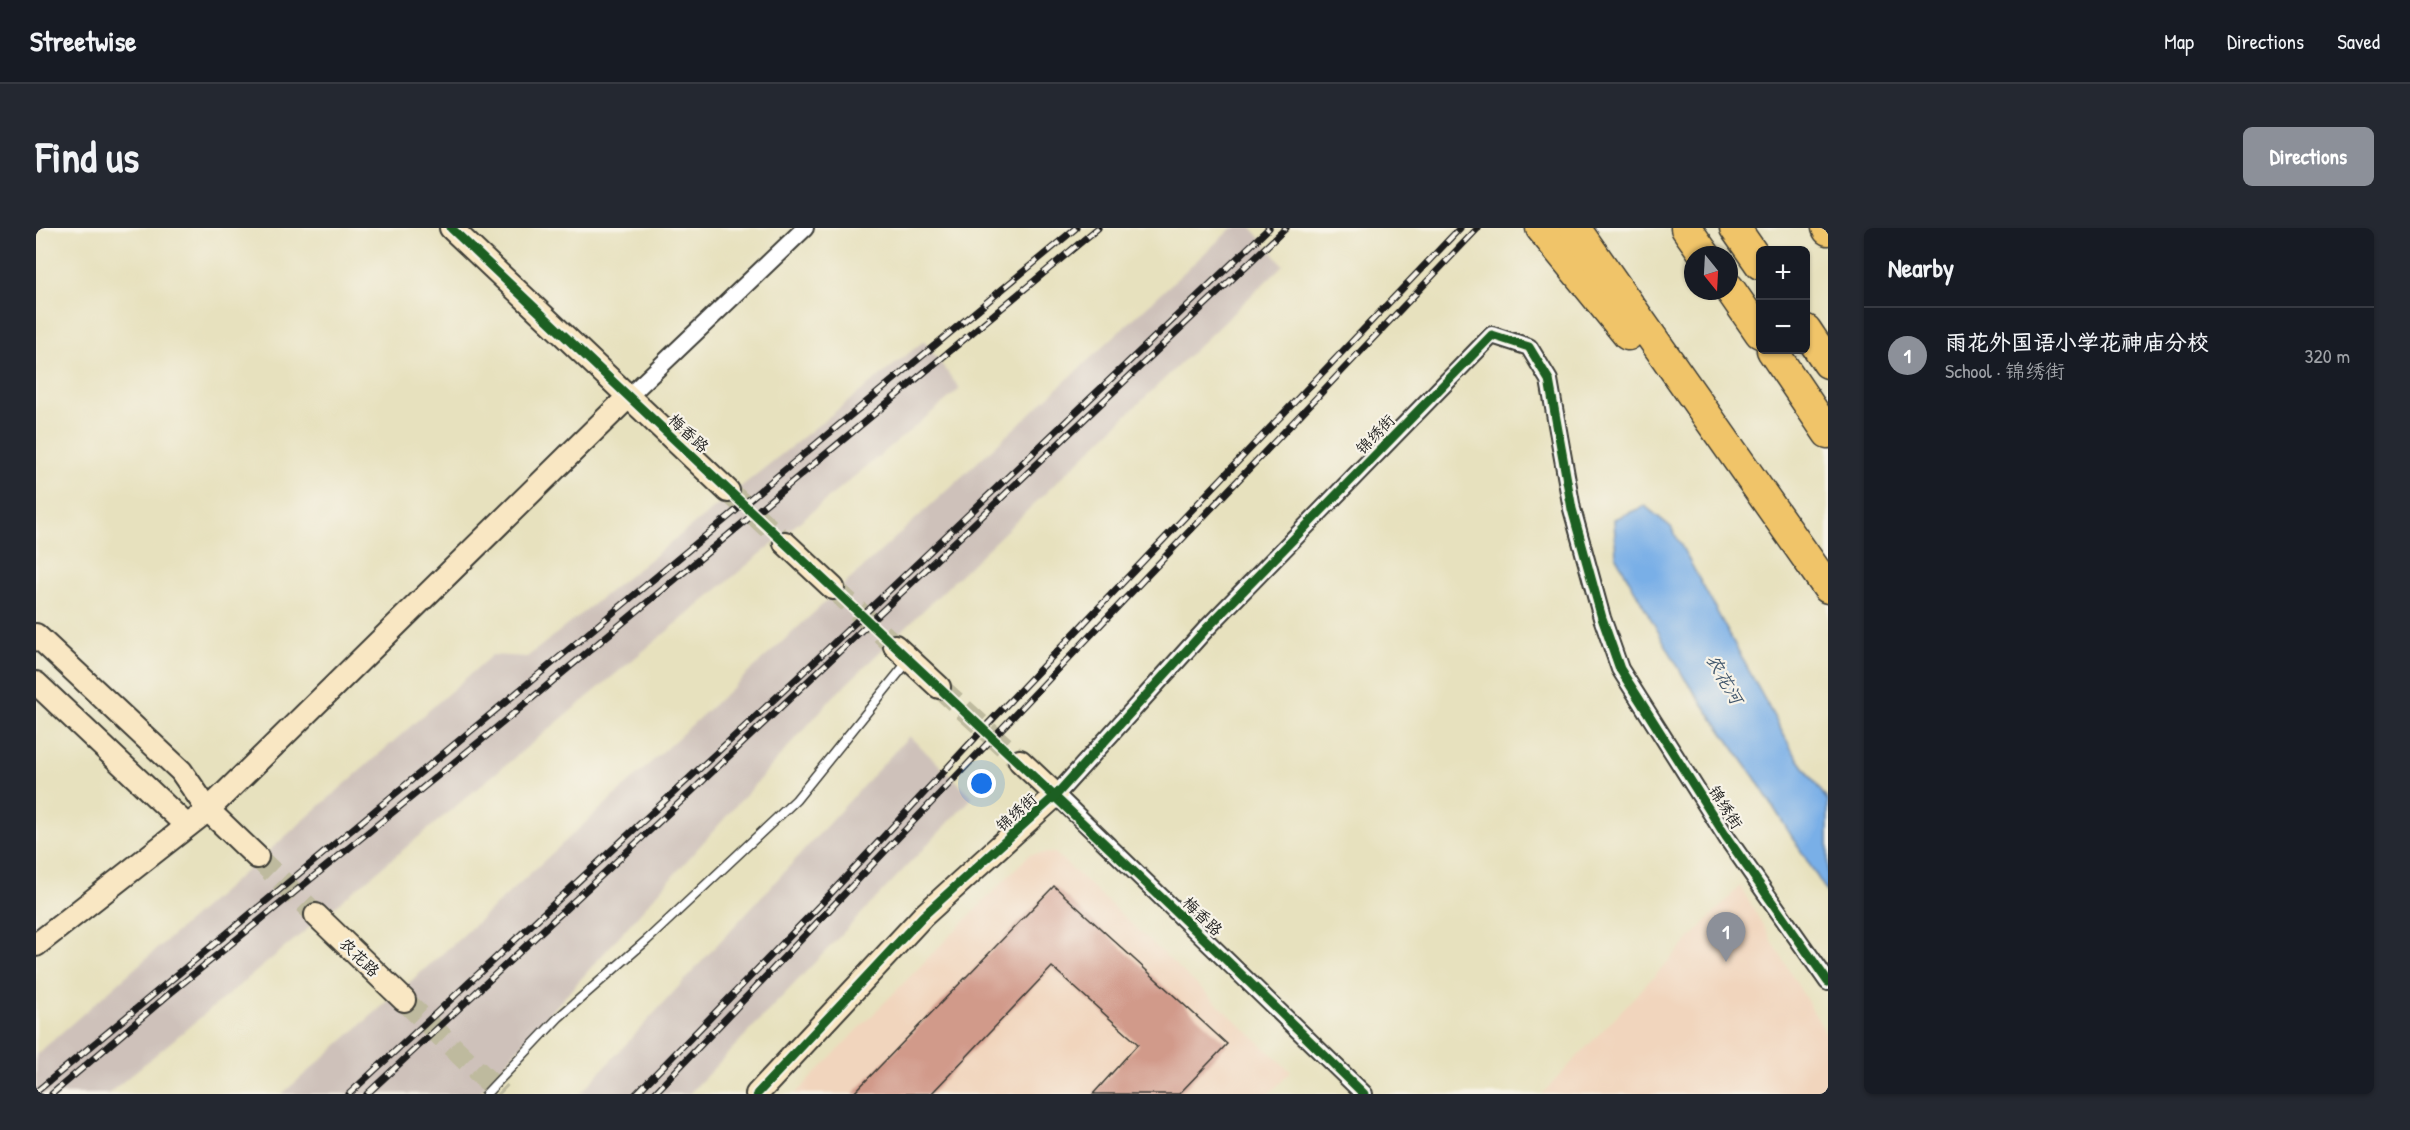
<!DOCTYPE html>
<meta charset="utf-8">
<style>
:root{--surface:#171b24;--page:#242831;--text:#f1f3f6;--muted:#9ea1a6;--line:#363941;--accent:#8c9099}
body{margin:0;font-family:"Patrick Hand","LXGW WenKai TC",sans-serif;background:var(--page);color:var(--text)}
.controls{position:absolute;right:18px;top:18px;display:grid;overflow:hidden;border-radius:9px;box-shadow:0 2px 4px #0004}
.controls button{width:54px;height:54px;display:grid;place-items:center;padding:0;border:0;border-bottom:2px solid var(--line);background:var(--surface);color:var(--text);font:30px sans-serif}
.compass{position:absolute;left:1648px;top:18px;width:54px;height:54px;border-radius:50%;background:var(--surface);box-shadow:0 2px 4px #0004;rotate:162deg}
.you{position:absolute;left:946px;top:556px;width:21px;height:21px;margin:-15px;border:4px solid #fff;border-radius:50%;background:#1a73e8;box-shadow:0 0 0 9px #1a73e833}
.badge{display:grid;place-items:center;width:39px;height:39px;border-radius:50%;background:var(--accent);color:#fff;font-size:20px;font-weight:700}
.pin{position:absolute;translate:-50% -50px;filter:drop-shadow(0 2px 3px #0008)}
.pin::after{content:'';position:absolute;top:32px;width:21px;height:18px;background:inherit;clip-path:polygon(0 0,100% 0,50% 100%)}
.list{margin:0;padding:0;list-style:none}
h2{display:flex;justify-content:space-between;align-items:center;height:78px;margin:0;padding:0 24px;font-size:26px}
h2 small{font-size:20px;font-weight:400;color:var(--muted)}
.list li{display:grid;grid-template-columns:39px 1fr auto;gap:18px;align-items:center;box-sizing:border-box;height:96px;padding:0 24px;border-top:2px solid var(--line)}
.list b{display:block;font-size:22px;white-space:nowrap}
.list p{margin:0;font-size:20px;white-space:nowrap;color:var(--muted)}
.list em{font-size:20px;font-style:normal;color:var(--muted)}
.map{position:relative;flex:none;width:1792px;height:866px;overflow:hidden;border-radius:9px}
header{display:flex;align-items:center;gap:36px;box-sizing:border-box;height:84px;padding:0 30px;background:var(--surface);border-bottom:2px solid var(--line)}
header strong{font-size:28px}
nav{display:flex;gap:33px;margin-inline-start:auto;font-size:21px}
.intro{display:flex;align-items:center;justify-content:space-between;box-sizing:border-box;height:144px;padding:0 36px}
h1{margin:0;font-size:42px}
.button{padding:15px 27px;border-radius:9px;background:var(--accent);color:#fff;font-size:21px;font-weight:700}
main{display:flex;gap:36px;padding:0 36px}
aside{flex:1;background:var(--surface);border-radius:9px;box-shadow:0 2px 4px #0004}
.map>svg:first-child{display:block}
</style>
<header>
<strong>Streetwise</strong>
<nav><a>Map</a><a>Directions</a><a>Saved</a></nav>
</header>
<div class="intro"><h1>Find us</h1><a class="button">Directions</a></div>
<main>
<div class="map">
<svg width="1792" height="866" viewBox="0 0 1792 866">
<rect width="100%" height="100%" fill="#f7f3e8"/>
<filter id="ink" filterUnits="userSpaceOnUse"><feTurbulence type="fractalNoise" baseFrequency=".0167" numOctaves="2"/><feDisplacementMap in="SourceGraphic" scale="12" xChannelSelector="R" yChannelSelector="G"/><feConvolveMatrix kernelMatrix="1 2 1 2 8 2 1 2 1" color-interpolation-filters="sRGB"/></filter>
<filter id="wash" filterUnits="userSpaceOnUse"><feTurbulence type="fractalNoise" baseFrequency=".008" numOctaves="4" result="noise"/><feDisplacementMap in="SourceGraphic" scale="24" xChannelSelector="R" yChannelSelector="G"/><feGaussianBlur stdDeviation="1.35" result="paint"/><feColorMatrix in="noise" values="0 0 0 0 0 0 0 0 0 0 0 0 0 0 0 0 0 1.4 0 .05"/><feComposite in="paint" operator="in"/></filter>
<g filter="url(#wash)">
<rect width="100%" height="100%" fill="#e7e1be"/>
<g fill="#f1d5bd">
<path d="M1019,625L1255,844L1233,866H759L994,626Z"/>
<path d="M1704,658L1792,809V866H1506Z"/>
</g>
<g fill="#cec1ba">
<path d="M1196,0H1216L1247,37L797,469L442,866H246L423,711Z"/>
<path d="M888,113L924,161L72,866H0V827L456,427L491,429Z"/>
<path d="M873,508L937,569L653,866H544Z"/>
</g>
<path fill="#79afe7" stroke="#4a6682" stroke-width="1.5" d="M1609,278L1635,299L1756,522L1792,573V666L1719,550L1649,451L1623,405L1580,329L1578,291Z"/>
<g id="blocks">
<path fill="#d19a8a" d="M1018,658L1191,816L1143,866H1057L1102,816L1016,739L895,866H817Z"/>
</g>
</g>
<g filter="url(#ink)">
<use href="#blocks" fill-opacity="0" stroke="#3a3a34" stroke-width="1.5"/>
<g fill="none" stroke-linecap="round" stroke-linejoin="round">
<g stroke="#beba9e" stroke-width="22" stroke-dasharray="22 11" stroke-linecap="butt">
<path d="M692,263L749,315"/>
<path d="M797,360L859,418"/>
<path d="M903,459L984,533"/>
<path d="M221,629L280,687"/>
<path d="M368,772L465,866"/>
</g>
<defs>
<path id="lane" d="M450,866L523,789L611,712L760,572L873,432"/>
<g id="street">
<path d="M592,169L769,0"/>
<path d="M1328,866L1020,567L1170,401L1456,107L1493,119L1513,152L1536,281L1566,390L1584,441L1691,610L1792,754"/>
</g>
<g id="secondary">
<path d="M415,0L692,263"/>
<path d="M749,315L797,360"/>
<path d="M0,407L145,543L172,582L221,629"/>
<path d="M859,418L903,459"/>
<path d="M0,455L151,598"/>
<path d="M280,687L368,772"/>
<path d="M0,717L172,582L592,169"/>
<path d="M721,866L887,688L1020,567L984,533"/>
</g>
<g id="highway">
<path d="M1505,0L1592,107"/>
<path d="M1539,0L1792,360"/>
<path d="M1650,0L1669,27"/>
<path d="M1699,0L1724,36"/>
<path d="M1791,0L1792,2"/>
<path d="M1693,60L1724,105"/>
<path d="M1770,102L1792,135"/>
<path d="M1736,122L1792,205"/>
</g>
</defs>
<use href="#lane" stroke="#3a3a34" stroke-width="11"/>
<use href="#street" stroke="#3a3a34" stroke-width="20"/>
<use href="#secondary" stroke="#3a3a34" stroke-width="26"/>
<use href="#highway" stroke="#3a3a34" stroke-width="33"/>
<use href="#lane" stroke="#fff" stroke-width="8"/>
<use href="#street" stroke="#fff" stroke-width="16"/>
<use href="#secondary" stroke="#f9e7c3" stroke-width="22"/>
<use href="#highway" stroke="#f0c469" stroke-width="30"/>
<defs>
<g id="rail">
<path d="M0,864L1040,0"/>
<path d="M16,866L132,767L448,510L1062,0"/>
<path d="M313,866L760,451L1233,0"/>
<path d="M331,866L655,564L1250,0"/>
<path d="M600,866L784,677L952,496L1424,0"/>
<path d="M618,866L1442,0"/>
</g>
</defs>
<use href="#rail" stroke="#1c1c1c" stroke-width="7"/>
<use href="#rail" stroke="#f7f3e8" stroke-width="4.5" stroke-dasharray="14" stroke-linecap="butt"/>
<defs>
<g id="cycleway">
<path d="M415,0C718,290 1029,572 1328,866"/>
<path d="M721,866L887,688L1020,567L1170,401L1456,107L1493,119L1513,152L1536,281L1566,390L1584,441L1691,610L1792,754"/>
</g>
</defs>
<use href="#cycleway" stroke="#f7f3e8" stroke-width="13"/>
<use href="#cycleway" stroke="#1b5e20" stroke-width="9"/>
</g>
</g>
<g text-anchor="middle" dominant-baseline="central" stroke-width="4.5" stroke-linejoin="round" paint-order="stroke">
<g font-size="16" fill="#1c1c1c" stroke="#f7f3e8">
<text transform="translate(653 205) rotate(43)">梅香路</text>
<text transform="translate(1339 206) rotate(-46)">锦绣街</text>
<text transform="translate(1690 579) rotate(57)">锦绣街</text>
<text transform="translate(980 584) rotate(-42)">锦绣街</text>
<text transform="translate(1167 688) rotate(44)">梅香路</text>
<text transform="translate(324 729) rotate(44)">农花路</text>
</g>
<g font-size="18" font-style="italic" fill="#41576d" stroke="#f7f3e8">
<text transform="translate(1689 451) rotate(60)">农花河</text>
</g>
</g>
</svg>
<div class="controls">
<button>+</button>
<button>−</button>
</div>
<svg class="compass" viewBox="-18 -18 36 36"><path d="M0-13l5 13h-10z" fill="#e53935"/><path d="M0 13l5-13h-10z" fill="#9ea1a6"/></svg>
<div class="you"></div>
<div class="pin badge" style="left:1690px;top:734px">1</div>
</div>
<aside>
<h2>Nearby<small></small></h2>
<ul class="list">
<li><span class="badge">1</span><div><b>雨花外国语小学花神庙分校</b><p>School · 锦绣街</p></div><em>320 m</em></li>
</ul>
</aside>
</main>
